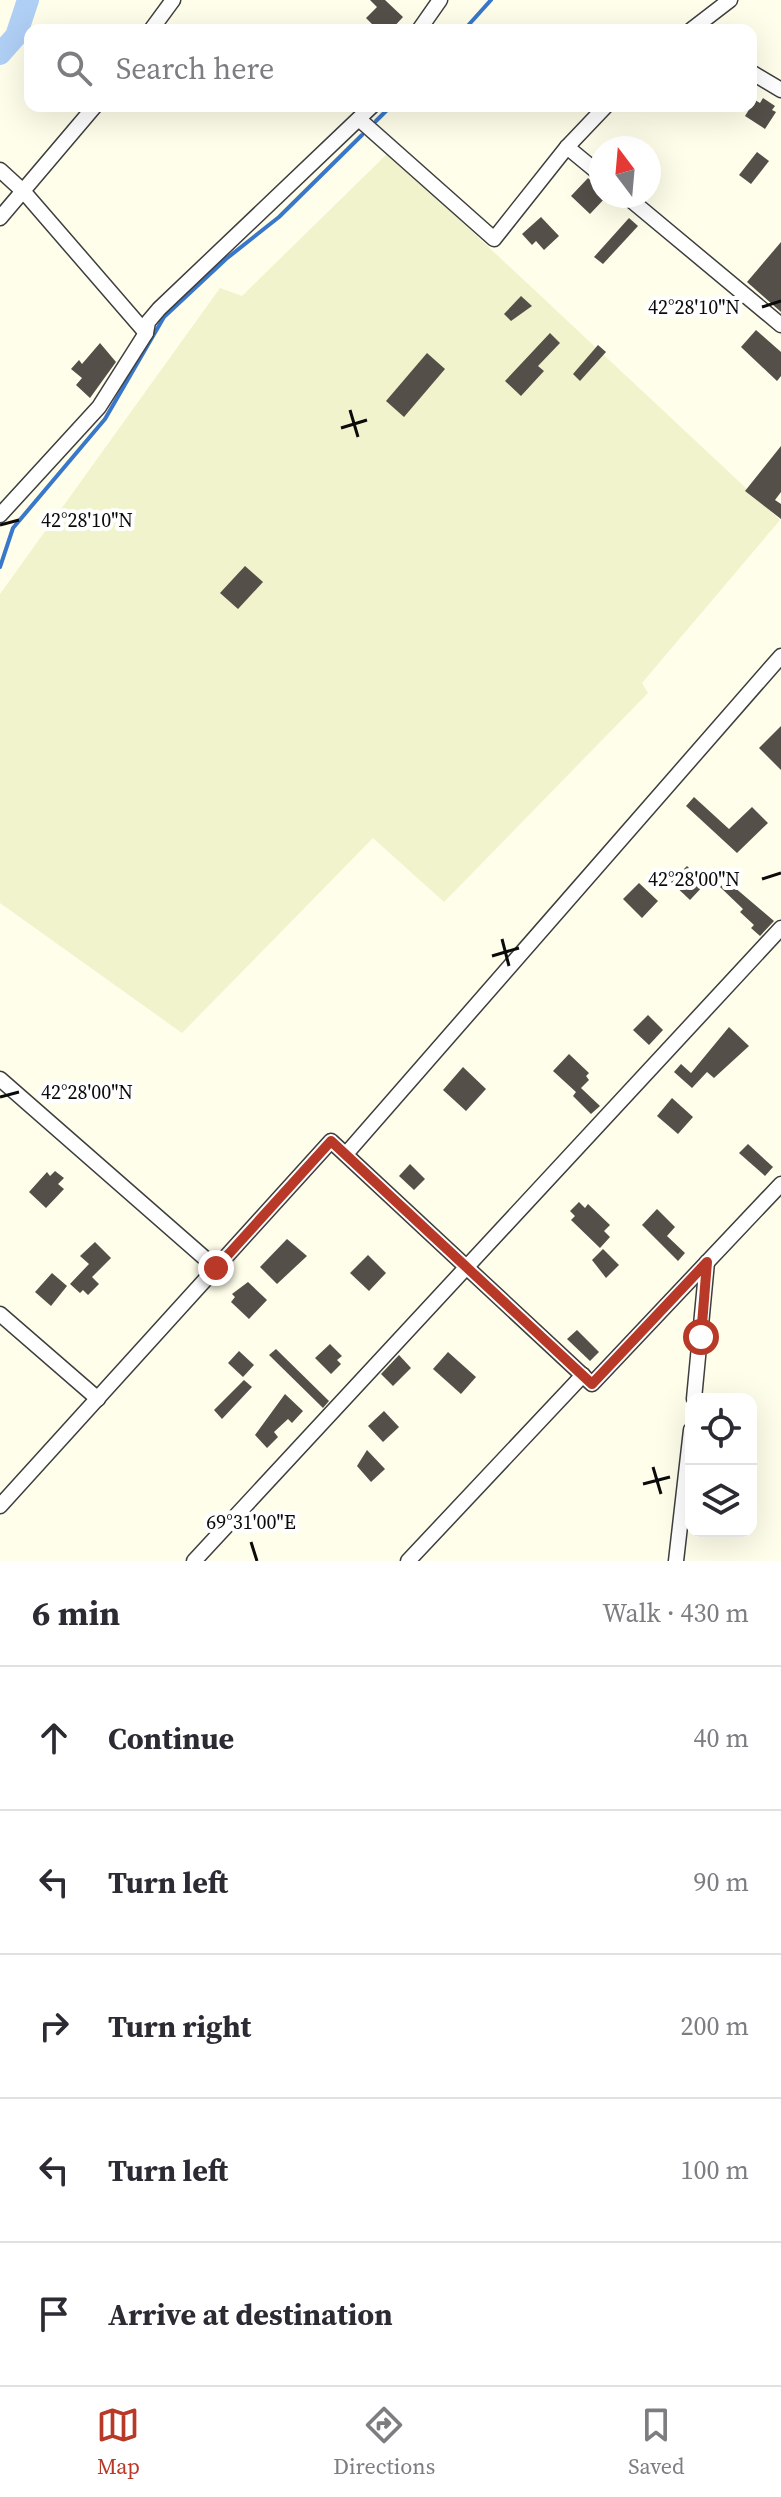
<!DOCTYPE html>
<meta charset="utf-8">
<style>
:root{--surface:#fff;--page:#f7f7f7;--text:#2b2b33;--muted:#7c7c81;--line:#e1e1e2;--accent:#b83927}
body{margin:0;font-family:"Source Serif 4",serif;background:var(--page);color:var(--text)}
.controls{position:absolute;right:24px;bottom:24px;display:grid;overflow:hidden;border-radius:16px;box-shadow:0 8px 32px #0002}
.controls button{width:72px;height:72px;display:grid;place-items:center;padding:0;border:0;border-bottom:2px solid var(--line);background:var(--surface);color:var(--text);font:40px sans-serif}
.compass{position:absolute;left:589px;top:136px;width:72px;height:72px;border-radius:50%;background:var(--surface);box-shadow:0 8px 32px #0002;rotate:344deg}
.stop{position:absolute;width:24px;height:24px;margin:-18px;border:6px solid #b83927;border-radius:50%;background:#fff}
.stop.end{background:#b83927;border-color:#fff;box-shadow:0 2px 8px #0008}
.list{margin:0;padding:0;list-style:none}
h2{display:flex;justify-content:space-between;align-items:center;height:104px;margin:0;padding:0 32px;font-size:34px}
h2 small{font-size:26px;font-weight:400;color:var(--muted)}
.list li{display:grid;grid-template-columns:52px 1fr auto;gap:24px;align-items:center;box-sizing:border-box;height:144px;padding:0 32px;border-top:2px solid var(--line)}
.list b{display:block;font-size:30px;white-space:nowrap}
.list em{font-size:26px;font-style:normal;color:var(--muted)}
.icon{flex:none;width:44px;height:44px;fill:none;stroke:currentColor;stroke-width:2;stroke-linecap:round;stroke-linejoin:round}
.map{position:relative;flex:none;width:781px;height:1561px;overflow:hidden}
.search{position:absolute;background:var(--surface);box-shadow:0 8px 32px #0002;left:24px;right:24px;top:24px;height:88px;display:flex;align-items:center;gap:20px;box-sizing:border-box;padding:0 28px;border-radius:16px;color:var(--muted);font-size:30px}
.sheet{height:824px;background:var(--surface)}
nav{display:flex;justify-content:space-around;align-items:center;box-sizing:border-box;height:112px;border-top:2px solid var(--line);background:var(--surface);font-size:22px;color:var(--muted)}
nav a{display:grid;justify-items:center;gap:4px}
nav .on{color:var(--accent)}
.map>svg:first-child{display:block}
</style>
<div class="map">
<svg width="781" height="1561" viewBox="0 0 781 1561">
<rect width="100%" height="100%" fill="#fffeea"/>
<path fill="#f0f3cc" d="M388,153L780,520L642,683L648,693L444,902L373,838L182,1033L0,903V594L220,288L242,296Z"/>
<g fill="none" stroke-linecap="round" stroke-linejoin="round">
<g stroke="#3977ca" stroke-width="4">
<path d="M464,30L491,0"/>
<path d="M376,121L391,106"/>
<path d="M0,567L13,528L105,419L164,317L226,259L279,217L362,135"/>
</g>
<path stroke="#b0cff5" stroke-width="22" d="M0,54L16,36L28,0"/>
</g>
<g fill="#544f48">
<path d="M370,0H385L403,17L391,30H378L366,18L377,7Z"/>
<path d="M763,98L775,106L772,110L776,112L765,129L745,116L755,100L760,103Z"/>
<path d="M757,152L769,161L751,184L739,175Z"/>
<path d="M588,178L601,190V196H607L590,214L571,196Z"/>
<path d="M541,217L559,236L544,250L536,241L532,245L522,234Z"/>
<path d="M629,218L638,226L603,264L594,257Z"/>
<path d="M781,242V312L747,282Z"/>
<path d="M521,296L532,306L511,321L504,314Z"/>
<path d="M756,330L781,352V376L777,381L741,347Z"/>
<path d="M550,333L560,343L538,366L544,371L521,396L505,381Z"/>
<path d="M100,343L116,362L90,398L76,385L82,378L71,369L79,360L82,364Z"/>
<path d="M598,345L606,352L580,381L573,374Z"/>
<path d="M427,353L445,369L404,417L386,401Z"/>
<path d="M781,446V492L775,500L781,504V519L745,491Z"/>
<path d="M245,566L263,582L238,609L220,593Z"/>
<path d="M781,726V770L759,748Z"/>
<path d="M694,797L729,829L752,807L768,823L737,853L686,806Z"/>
<path d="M687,866L705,884L690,900L671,882Z"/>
<path d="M727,881L774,921L760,936L751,928L754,925L740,912L743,909L720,887Z"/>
<path d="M639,883L658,901L642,918L623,899Z"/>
<path d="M648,1015L663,1030L649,1045L633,1030Z"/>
<path d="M729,1027L749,1046L714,1078L707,1072L692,1088L674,1072L681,1064L691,1073Z"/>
<path d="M569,1054L589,1073L586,1076L589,1080L581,1088L600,1106L591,1114L573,1096L576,1092L553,1071Z"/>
<path d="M463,1067L486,1089L466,1111L443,1090Z"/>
<path d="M672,1098L693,1117L678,1134L657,1116Z"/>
<path d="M748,1144L773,1167L765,1176L739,1153Z"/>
<path d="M410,1164L425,1179L414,1190L399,1176Z"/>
<path d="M55,1171L64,1178L58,1184L64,1189L46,1208L29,1192L47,1172L50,1176Z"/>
<path d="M579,1202L585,1208L588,1204L610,1225L604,1231L610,1237L600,1248L571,1220L575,1216L570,1211Z"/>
<path d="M657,1209L675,1227L667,1236L685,1253L678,1261L642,1225Z"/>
<path d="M287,1239L307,1256L277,1284L260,1267Z"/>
<path d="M95,1242L111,1258L92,1277L99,1284L88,1295L83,1290L80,1293L70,1284L89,1264L80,1256Z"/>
<path d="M603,1249L619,1265L606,1278L592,1260Z"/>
<path d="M368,1255L386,1273L369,1291L350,1273Z"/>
<path d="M52,1273L67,1286L51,1306L35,1292Z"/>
<path d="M248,1282L267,1300L249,1319L231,1302L235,1297L232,1294Z"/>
<path d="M577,1330L599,1352L590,1361L567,1339Z"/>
<path d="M330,1344L342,1356L337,1360L341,1364L331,1374L315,1358Z"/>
<path d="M276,1349L329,1401L323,1408L269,1355Z"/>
<path d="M239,1351L254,1365L243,1377L228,1363Z"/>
<path d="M448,1352L476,1377L461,1394L433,1369Z"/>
<path d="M399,1355L411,1368L393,1386L381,1374Z"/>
<path d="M244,1380L252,1387L222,1419L214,1410Z"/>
<path d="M285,1394L303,1411L292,1423L288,1419L274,1432L278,1437L267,1448L255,1435Z"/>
<path d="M384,1411L399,1427L383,1442L368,1426Z"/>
<path d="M367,1450L385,1469L371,1482L357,1466Z"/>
</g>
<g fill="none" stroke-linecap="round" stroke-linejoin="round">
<defs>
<g id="minor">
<path d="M151,30L173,0"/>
<path d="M419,30L440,0"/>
<path d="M691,30L730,0"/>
<path d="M751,72L781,90"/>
<path d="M360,120L494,239L567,147L606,106"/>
<path d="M567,147L601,175"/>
<path d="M0,170L24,192L146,333"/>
<path d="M626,196L781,325"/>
<path d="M0,218L95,106"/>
<path d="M0,515L99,407L146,333L148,322L159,309L372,106"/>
<path d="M0,1079L216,1268"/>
<path d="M346,1154L781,656"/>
<path d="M0,1314L98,1399"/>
<path d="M694,1399L707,1262"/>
<path d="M0,1506L331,1141L592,1384L781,1184"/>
<path d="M194,1561L781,928"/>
<path d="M408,1561L583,1375"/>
<path d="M676,1561L691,1430"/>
</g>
</defs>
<use href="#minor" stroke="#3e3e3e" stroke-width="17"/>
<use href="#minor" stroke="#fff" stroke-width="14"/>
</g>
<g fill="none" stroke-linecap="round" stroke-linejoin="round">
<path stroke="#b83927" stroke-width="10" d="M216,1268L331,1141L592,1384L707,1262L701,1337"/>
</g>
<path fill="none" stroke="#0b0b0b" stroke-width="3" d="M762,307L781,301M350,410L358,437M341,428L367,420M0,525L19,520M762,879L781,873M502,939L509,966M492,956L519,948M0,1097L19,1092M653,1467L661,1494M643,1484L670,1477M251,1542L257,1561"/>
<g font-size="20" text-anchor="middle" fill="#0b0b0b" stroke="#fff" stroke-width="8" stroke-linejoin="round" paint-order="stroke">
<text x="694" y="314">42°28'10"N</text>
<text x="87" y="527">42°28'10"N</text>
<text x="694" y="886">42°28'00"N</text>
<text x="87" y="1099">42°28'00"N</text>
<text x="251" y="1529">69°31'00"E</text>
</g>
</svg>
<div class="controls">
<button><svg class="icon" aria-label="locate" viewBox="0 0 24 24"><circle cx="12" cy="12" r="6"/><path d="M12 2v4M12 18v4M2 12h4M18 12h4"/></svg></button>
<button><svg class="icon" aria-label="layers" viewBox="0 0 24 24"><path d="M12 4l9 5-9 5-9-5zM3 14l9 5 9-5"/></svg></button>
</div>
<svg class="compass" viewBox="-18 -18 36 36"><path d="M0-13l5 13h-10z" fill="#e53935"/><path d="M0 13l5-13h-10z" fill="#7c7c81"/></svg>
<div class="stop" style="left:701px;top:1337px"></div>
<div class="stop end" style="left:216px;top:1268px"></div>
<div class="search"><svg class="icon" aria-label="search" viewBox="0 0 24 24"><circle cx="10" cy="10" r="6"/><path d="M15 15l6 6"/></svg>Search here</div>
</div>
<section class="sheet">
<h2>6 min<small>Walk · 430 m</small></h2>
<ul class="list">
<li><svg class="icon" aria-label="ahead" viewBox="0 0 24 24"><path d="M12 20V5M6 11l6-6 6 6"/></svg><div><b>Continue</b></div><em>40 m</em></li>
<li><svg class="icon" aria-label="left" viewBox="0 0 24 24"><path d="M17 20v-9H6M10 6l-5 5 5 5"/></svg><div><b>Turn left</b></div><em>90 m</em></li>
<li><svg class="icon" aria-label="right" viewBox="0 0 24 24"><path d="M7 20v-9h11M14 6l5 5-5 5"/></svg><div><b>Turn right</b></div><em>200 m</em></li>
<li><svg class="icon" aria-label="left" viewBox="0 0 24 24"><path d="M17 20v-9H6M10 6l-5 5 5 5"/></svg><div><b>Turn left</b></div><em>100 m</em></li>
<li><svg class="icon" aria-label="arrive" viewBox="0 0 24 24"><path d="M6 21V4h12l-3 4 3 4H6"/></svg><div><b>Arrive at destination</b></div></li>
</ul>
</section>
<nav>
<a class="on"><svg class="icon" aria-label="map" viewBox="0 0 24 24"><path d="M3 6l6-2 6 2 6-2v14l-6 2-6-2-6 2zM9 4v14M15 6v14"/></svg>Map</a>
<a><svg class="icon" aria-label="directions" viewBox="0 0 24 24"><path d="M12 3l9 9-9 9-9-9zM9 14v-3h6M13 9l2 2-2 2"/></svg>Directions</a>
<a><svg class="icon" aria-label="saved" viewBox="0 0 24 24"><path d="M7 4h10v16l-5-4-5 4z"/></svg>Saved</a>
</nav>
